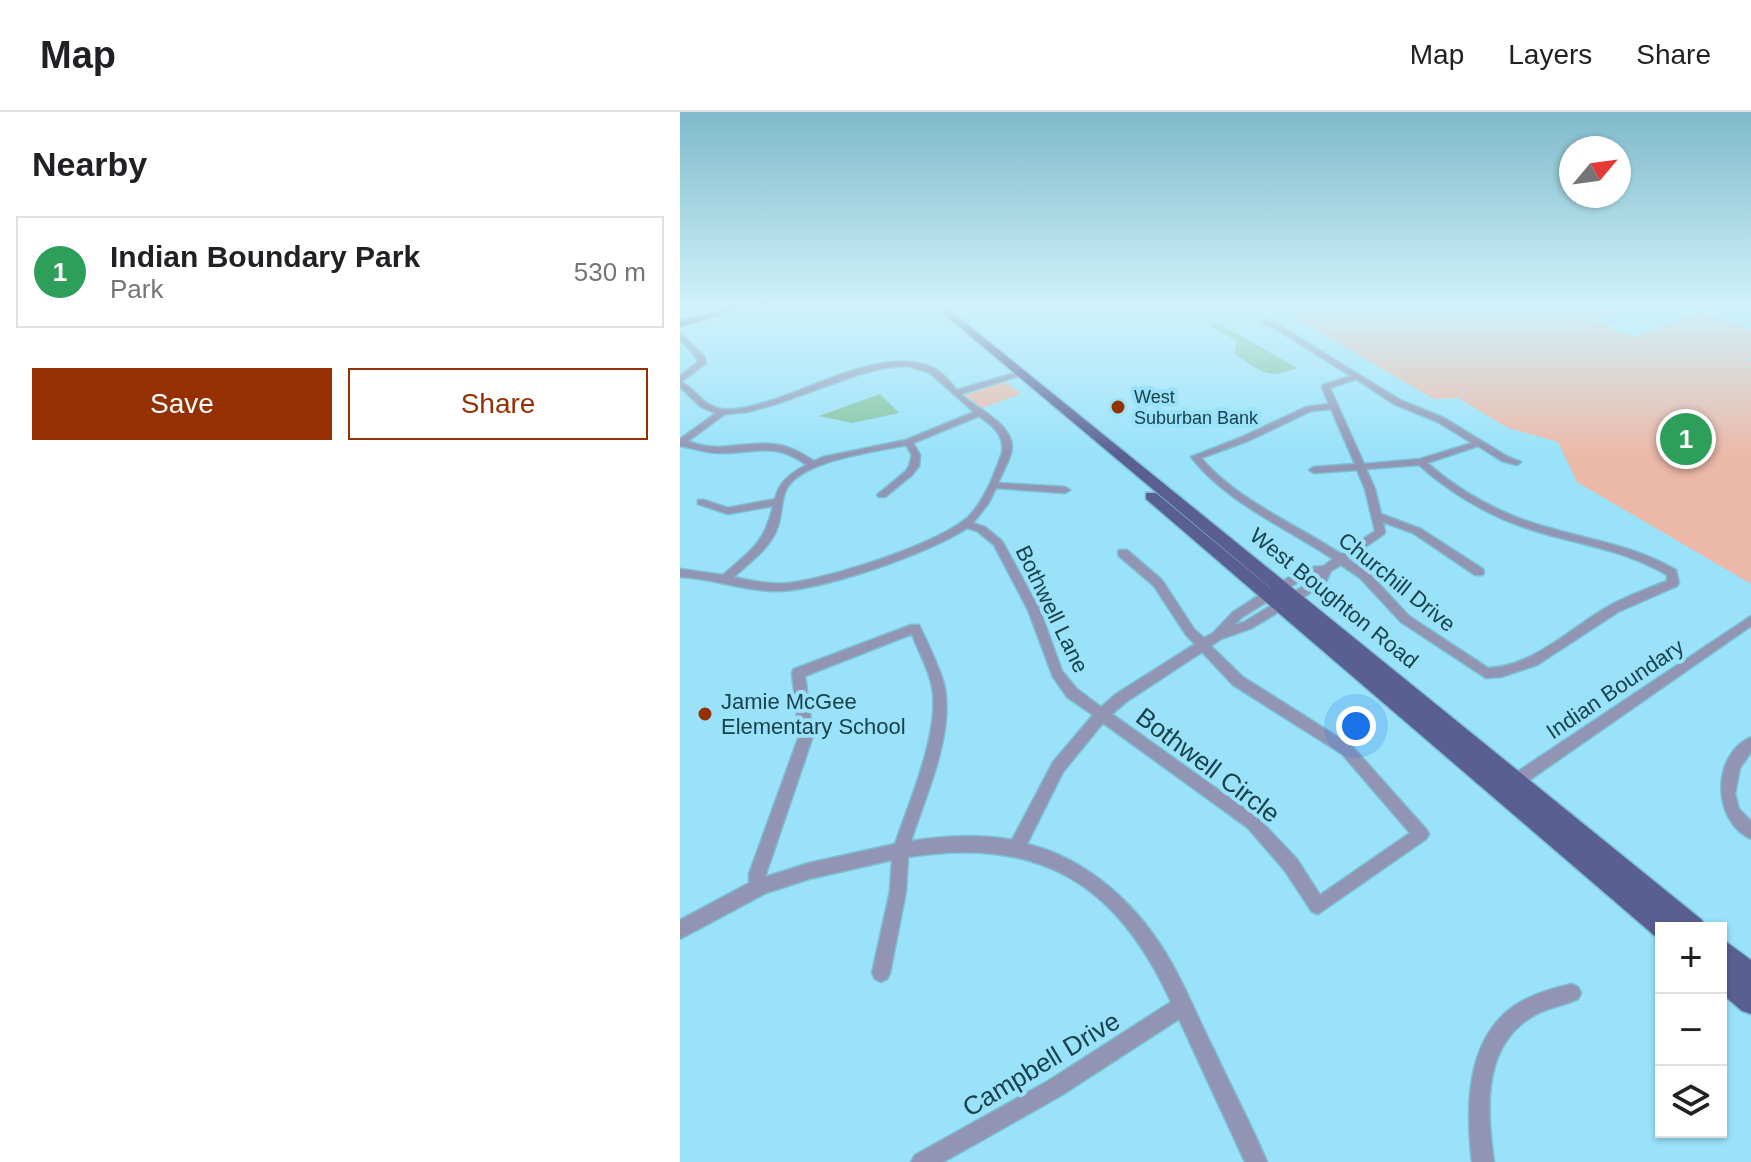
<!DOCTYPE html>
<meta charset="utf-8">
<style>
:root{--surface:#fff;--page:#f2f2f2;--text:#202124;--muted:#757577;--line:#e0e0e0;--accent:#953002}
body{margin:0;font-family:Arial,sans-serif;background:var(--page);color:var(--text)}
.controls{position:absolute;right:24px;bottom:24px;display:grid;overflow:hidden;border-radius:0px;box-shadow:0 2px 6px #0004}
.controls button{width:72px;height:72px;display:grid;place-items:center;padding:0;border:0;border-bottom:2px solid var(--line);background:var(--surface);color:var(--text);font:40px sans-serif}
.compass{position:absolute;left:879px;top:24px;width:72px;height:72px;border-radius:50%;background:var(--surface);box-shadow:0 2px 6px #0004;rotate:61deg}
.you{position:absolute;left:676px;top:614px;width:28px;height:28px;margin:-20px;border:6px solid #fff;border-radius:50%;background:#1a73e8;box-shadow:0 0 0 12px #1a73e833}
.badge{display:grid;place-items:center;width:52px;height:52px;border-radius:50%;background:var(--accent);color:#fff;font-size:26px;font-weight:700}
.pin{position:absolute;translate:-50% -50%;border:4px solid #fff;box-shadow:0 2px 8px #0006}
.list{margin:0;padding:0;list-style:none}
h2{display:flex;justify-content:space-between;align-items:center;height:104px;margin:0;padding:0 32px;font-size:34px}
h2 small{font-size:26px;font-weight:400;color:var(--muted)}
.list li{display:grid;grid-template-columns:52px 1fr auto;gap:24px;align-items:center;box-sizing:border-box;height:112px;margin:0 16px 16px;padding:0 16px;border:2px solid var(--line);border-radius:0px}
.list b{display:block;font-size:30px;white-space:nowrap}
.list p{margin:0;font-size:26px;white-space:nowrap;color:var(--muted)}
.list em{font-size:26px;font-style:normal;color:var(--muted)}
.actions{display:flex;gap:16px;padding:24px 32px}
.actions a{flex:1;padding:18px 0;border:2px solid var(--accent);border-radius:0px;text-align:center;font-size:28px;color:var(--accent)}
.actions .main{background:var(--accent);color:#fff}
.icon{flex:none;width:44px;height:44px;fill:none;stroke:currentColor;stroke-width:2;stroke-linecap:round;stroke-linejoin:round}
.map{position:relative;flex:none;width:1071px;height:1050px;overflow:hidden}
header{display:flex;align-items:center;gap:48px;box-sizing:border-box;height:112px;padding:0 40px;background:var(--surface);border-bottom:2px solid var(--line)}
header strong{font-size:38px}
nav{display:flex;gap:44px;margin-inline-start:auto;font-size:28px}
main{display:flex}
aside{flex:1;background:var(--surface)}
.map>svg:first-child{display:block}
</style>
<header>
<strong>Map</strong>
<nav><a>Map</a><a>Layers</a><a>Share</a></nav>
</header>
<main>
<aside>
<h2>Nearby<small></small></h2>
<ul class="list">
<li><span class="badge" style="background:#2e9e5b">1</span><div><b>Indian Boundary Park</b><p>Park</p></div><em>530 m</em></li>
</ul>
<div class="actions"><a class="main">Save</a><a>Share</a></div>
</aside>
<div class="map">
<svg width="1071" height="1050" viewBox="0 0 1071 1050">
<rect width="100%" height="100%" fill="#99e2f9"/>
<g fill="#ecb9a8">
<path d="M598,196H948L912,208L953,225L1021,200L1071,218V244L1067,247L1071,249V472L897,370L878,330L828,316L778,286L754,287Z"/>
<path d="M325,270L341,282L301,296L285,283Z"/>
</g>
<g fill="#81c29e">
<path d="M538,211L617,256C586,269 580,258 554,242L557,229L527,213Z"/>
<path d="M200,282L219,301L172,311L139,304Z"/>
</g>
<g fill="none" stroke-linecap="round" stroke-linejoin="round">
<defs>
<g id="minor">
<path d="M585,209L595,211L720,288L764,306L828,345L841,350L837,353L822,349L798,334L747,351C784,383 826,405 873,417C915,429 957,435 996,458L999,471L997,474L938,500L857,553L821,565L806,566L721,510L680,466L661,453L651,459L645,472L572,516L541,527L531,534L563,565L672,634L746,717L749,722L746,727L638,802L632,800L605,759L568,716L423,611L383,660L347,732C409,747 460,795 491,850C507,878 519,909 534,938C551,975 571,1012 587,1050H565L499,907L382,983L283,1039L263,1050H231L235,1043L368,969L491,890C437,771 359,724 228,745L226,779L210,861L207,867L201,870L195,867L192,861L210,779L212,748L129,767L86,781L0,827V808L69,771V762L119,624L112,561L114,557L231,513H239C246,527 263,563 265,577C273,625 246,683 231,729C264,724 299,722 332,728L373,650L413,603L387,585L373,565L348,498L314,433L297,419L287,416C250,441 137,481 92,479C61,478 31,466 0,465V457L43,463C71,438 84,432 93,394L48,402L18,392V388H24L48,396L95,387C99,370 111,360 127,353C92,329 80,341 43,341C27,342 14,336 0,334V327L36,301L21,295L0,275V264L18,250L17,246L0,227V221L24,244L26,251L1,270C16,277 24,295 41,297C55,299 70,295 83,291C132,278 199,236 249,254C260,258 269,269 277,278L342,259V263L281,282C297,298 338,313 331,341C328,351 322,361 318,371L385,375L390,378L385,381L316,376L308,392L293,411L305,415L322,429L360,498L382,559L397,577L421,595L436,582L515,532L506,523L474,474L439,444L438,441L439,438H447L482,468L514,517L524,526L533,521L553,500L584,480L625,456L644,454L653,447C605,415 547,391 511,345L562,325L626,295L649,292L642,275L643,273L671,264L591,214L583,212L582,211ZM228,254L250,261L294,300L226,328L143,345L134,349C121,341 108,333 92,332C61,329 39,342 8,329L45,302L67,300L96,292L180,262L204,256ZM676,267L714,292L758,310L792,331L740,347L684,352L650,276ZM651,297L675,352L634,355L629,358L634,361L677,358L685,377L695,419L661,442C614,411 558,389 521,346L568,329L631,299ZM299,304C313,314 325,323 322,341C314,363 304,390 287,406C256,433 150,466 109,471C90,473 72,469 54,465C70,450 91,436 98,414C102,403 101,389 106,378C121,348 195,340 226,333L232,343L229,354L226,359L197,383L199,385H205L232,363L239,354L240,343L233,331ZM739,353C777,387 820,410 869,423C910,434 950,441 987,463V469C966,477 944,485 924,497C887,519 853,554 808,556L729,504L688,460L668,447L704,422L705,420L703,410L733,421L795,463H803L804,460L803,457L741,417L701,402L695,377L686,357ZM631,462H639L637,466L564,510L554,513L561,506ZM232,522C238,539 249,557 252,575C261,617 229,691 215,732L129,751L85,765L133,624L125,564ZM522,540L553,573L662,642L730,721L640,783L617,747L578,706L432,602L446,590Z"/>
<path d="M1071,504V514L838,676L833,678L828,676L826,671L828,666Z"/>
<path d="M1071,625V640L1060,656L1055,682L1059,697L1071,709V727C1032,709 1031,643 1071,625Z"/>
<path d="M892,872L898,875L901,881L898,887C881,895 863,896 847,908C802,939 807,1002 814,1050H792C786,998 785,928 834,894C852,882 871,877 892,872Z"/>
</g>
<g id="major">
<path d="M48,196H63L0,215V209Z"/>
<path d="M257,196H267L1022,808L1025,816H996L993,813L994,816H981V827L975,824L466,387V381H476L619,500Z"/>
<path d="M1041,826L1071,848V902L1062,899L1041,881Z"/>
</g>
</defs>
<use href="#minor" stroke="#7dbfd3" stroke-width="3"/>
<use href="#major" stroke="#7dbfd3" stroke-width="3"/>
<use href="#minor" fill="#9195b3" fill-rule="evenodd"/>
<use href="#major" fill="#5a5f93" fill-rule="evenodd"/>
</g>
<linearGradient id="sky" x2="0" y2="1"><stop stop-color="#7fbaca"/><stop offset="0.57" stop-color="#d1f2fc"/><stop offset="1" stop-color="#d1f2fc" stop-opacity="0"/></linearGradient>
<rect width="1071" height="343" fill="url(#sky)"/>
<g fill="#953002" stroke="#99e2f9" stroke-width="3">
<circle cx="438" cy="295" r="8"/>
<circle cx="25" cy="602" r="8"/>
</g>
<g text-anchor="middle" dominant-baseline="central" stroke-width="8" stroke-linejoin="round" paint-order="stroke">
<g font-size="18" fill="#19424d" stroke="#99e2f9" text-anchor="start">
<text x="454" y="285">West<tspan x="454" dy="21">Suburban Bank</tspan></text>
</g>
<g font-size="22" fill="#19424d" stroke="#99e2f9">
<text transform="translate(717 470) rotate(39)">Churchill Drive</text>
<text transform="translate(654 486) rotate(39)">West Boughton Road</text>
<text transform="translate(372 497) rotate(64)">Bothwell Lane</text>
<text transform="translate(935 577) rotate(-34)">Indian Boundary</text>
</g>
<g font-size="22" fill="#19424d" stroke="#99e2f9" text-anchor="start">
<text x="41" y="589">Jamie McGee<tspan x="41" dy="25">Elementary School</tspan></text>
</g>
<g font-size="26" fill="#19424d" stroke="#99e2f9">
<text transform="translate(528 653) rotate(37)">Bothwell Circle</text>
<text transform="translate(361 952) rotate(-31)">Campbell Drive</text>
</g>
</g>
</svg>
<div class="controls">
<button>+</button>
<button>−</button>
<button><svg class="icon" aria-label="layers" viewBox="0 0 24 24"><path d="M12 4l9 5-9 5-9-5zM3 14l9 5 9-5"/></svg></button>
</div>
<svg class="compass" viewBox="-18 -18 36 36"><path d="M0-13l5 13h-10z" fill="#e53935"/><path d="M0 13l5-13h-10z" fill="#757577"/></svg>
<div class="you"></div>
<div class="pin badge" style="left:1006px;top:327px;background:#2e9e5b">1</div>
</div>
</main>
